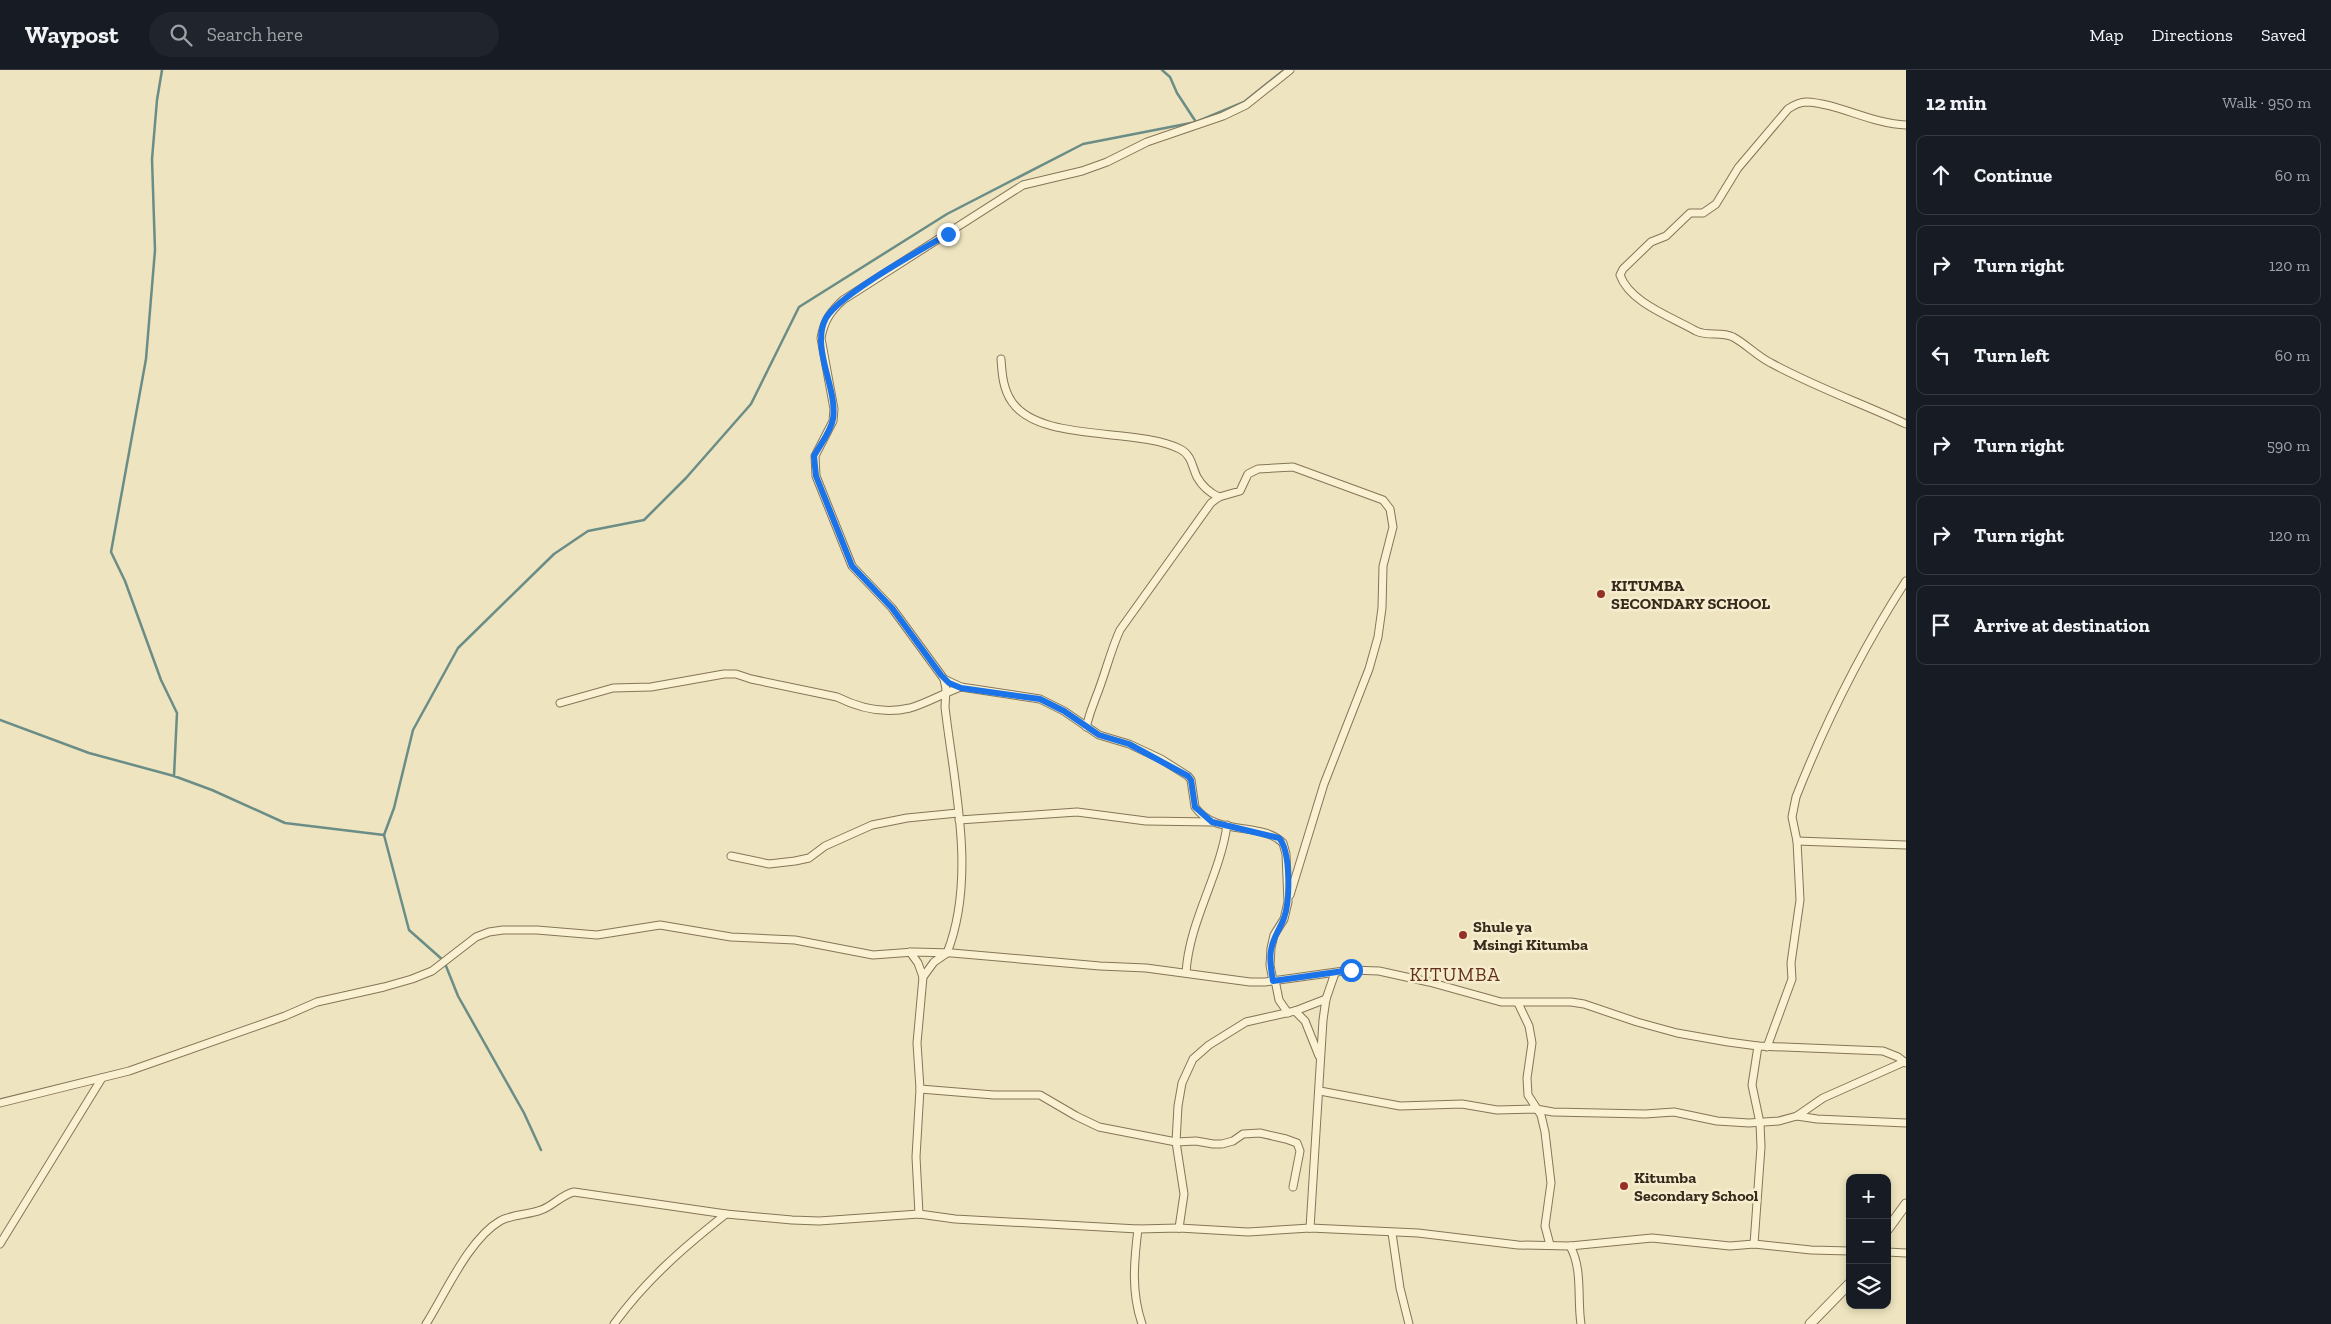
<!DOCTYPE html>
<meta charset="utf-8">
<style>
:root{--surface:#171b24;--page:#20242c;--text:#f1f3f6;--muted:#9ea1a6;--line:#363941}
body{margin:0;font-family:"Zilla Slab",serif;background:var(--page);color:var(--text)}
.controls{position:absolute;right:15px;bottom:15px;display:grid;overflow:hidden;border-radius:10px;box-shadow:0 2px 8px #0003}
.controls button{width:45px;height:45px;display:grid;place-items:center;padding:0;border:0;border-bottom:1px solid var(--line);background:var(--surface);color:var(--text);font:25px sans-serif}
.stop{position:absolute;width:15px;height:15px;margin:-11px;border:4px solid #1a73e8;border-radius:50%;background:#fff}
.stop.end{background:#1a73e8;border-color:#fff;box-shadow:0 1px 5px #0008}
.list{margin:0;padding:0;list-style:none}
h2{display:flex;justify-content:space-between;align-items:center;height:65px;margin:0;padding:0 20px;font-size:21px}
h2 small{font-size:16px;font-weight:400;color:var(--muted)}
.list li{display:grid;grid-template-columns:32px 1fr auto;gap:15px;align-items:center;box-sizing:border-box;height:80px;margin:0 10px 10px;padding:0 10px;border:1px solid var(--line);border-radius:10px}
.list b{display:block;font-size:19px;white-space:nowrap}
.list em{font-size:16px;font-style:normal;color:var(--muted)}
.icon{flex:none;width:28px;height:28px;fill:none;stroke:currentColor;stroke-width:2;stroke-linecap:round;stroke-linejoin:round}
.map{position:relative;flex:none;width:1906px;height:1254px;overflow:hidden}
header{display:flex;align-items:center;gap:30px;box-sizing:border-box;height:70px;padding:0 25px;background:var(--surface);border-bottom:1px solid var(--line)}
header strong{font-size:24px}
nav{display:flex;gap:28px;margin-inline-start:auto;font-size:18px}
.search{width:350px;height:45px;background:var(--page);display:flex;align-items:center;gap:12px;box-sizing:border-box;padding:0 18px;border-radius:28px;color:var(--muted);font-size:19px}
main{display:flex}
aside{flex:1;background:var(--surface)}
.map>svg:first-child{display:block}
</style>
<header>
<strong>Waypost</strong>
<div class="search"><svg class="icon" aria-label="search" viewBox="0 0 24 24"><circle cx="10" cy="10" r="6"/><path d="M15 15l6 6"/></svg>Search here</div>
<nav><a>Map</a><a>Directions</a><a>Saved</a></nav>
</header>
<main>
<div class="map">
<svg width="1906" height="1254" viewBox="0 0 1906 1254">
<rect width="100%" height="100%" fill="#eee4bf"/>
<g fill="none" stroke-linecap="round" stroke-linejoin="round">
<g stroke="#6a8d87" stroke-width="2.5">
<path d="M162,0L157,30L152,89L155,180L146,289L111,482L125,511L161,610L177,643L174,706L212,720L285,753L384,765L394,738L413,660L458,578L554,484L588,461L644,450L686,408L751,334L799,237L947,144L1083,74L1196,52L1244,32L1284,0"/>
<path d="M1162,0L1170,7L1177,23L1196,52"/>
<path d="M0,650L89,683L174,706"/>
<path d="M384,765L409,860L444,891L458,926L524,1043L541,1080"/>
</g>
<defs>
<g id="minor">
<path d="M1906,55C1872,54 1837,33 1806,32C1799,32 1794,35 1788,39L1738,98L1716,134L1703,143H1690L1666,166L1651,172L1623,199L1620,205C1630,233 1672,247 1696,261C1708,267 1721,261 1733,267C1746,274 1757,286 1771,293C1815,317 1861,333 1906,354"/>
<path d="M1001,289C1002,304 1003,319 1012,332C1040,373 1136,357 1180,379C1192,385 1192,397 1197,407C1202,416 1210,423 1219,427"/>
<path d="M560,633L613,618L651,617L724,604H736L751,609L837,627C859,638 885,644 910,638C927,633 944,623 961,617"/>
<path d="M1086,657C1089,646 1092,637 1096,627C1105,605 1110,582 1120,560L1211,433L1219,427L1240,421L1248,404L1258,399L1293,397L1383,430L1390,439L1393,457L1383,496L1382,538L1378,567L1369,599L1324,714L1290,825"/>
<path d="M959,750L1077,742L1146,751L1212,752"/>
<path d="M1797,771L1906,775"/>
<path d="M731,786L769,794L795,791L809,788L825,776L872,755L907,748L958,743"/>
<path d="M910,882L918,893L923,907L917,973L920,1019L916,1087L919,1144"/>
<path d="M1186,903C1189,851 1220,806 1227,755"/>
<path d="M923,907L934,892L947,883C977,807 954,715 945,637L946,619L944,609"/>
<path d="M1275,910L1279,930L1288,943"/>
<path d="M1273,911L1270,895L1271,878L1274,865L1284,849L1288,832L1286,784L1283,773C1261,751 1216,767 1195,737L1191,710L1188,706L1161,689L1129,674L1099,665L1064,641L1040,629L961,617L944,609L892,538L852,496L816,406L815,386L833,351L834,339L821,268C824,251 830,242 843,230L1023,115L1082,101L1107,92L1147,72L1223,46L1246,35L1290,0"/>
<path d="M1518,933L1529,956L1532,973L1527,1008L1528,1025L1541,1045L1545,1062L1551,1113L1545,1156L1550,1175"/>
<path d="M1295,941L1305,951L1319,986"/>
<path d="M1767,977L1792,909L1791,893L1800,830L1797,771L1792,747L1796,727C1826,651 1862,579 1906,511"/>
<path d="M920,1019L994,1025H1040L1076,1046L1099,1057L1176,1072L1196,1071L1213,1074H1222L1233,1071L1243,1064L1260,1063L1286,1069L1297,1073L1300,1081L1293,1117"/>
<path d="M1320,1021L1400,1036L1462,1034L1497,1040L1536,1039L1553,1042L1645,1044L1674,1042L1717,1051L1749,1053L1779,1051L1797,1046L1823,1028L1904,992"/>
<path d="M0,1033L129,1001L285,946L317,932L384,917L412,909L432,901L476,867L489,862L503,860H537L597,865L660,855L731,867L795,870L873,885L914,882L952,883L1100,896L1146,898L1250,912H1265L1351,900L1379,901L1429,912L1501,932H1571L1584,934L1637,952L1677,963L1728,972L1758,976L1883,981L1898,987L1906,993"/>
<path d="M1797,1046L1817,1049L1906,1053"/>
<path d="M1179,1158L1184,1124L1176,1072L1178,1036L1182,1013L1193,989L1209,975L1246,952L1295,941L1326,929"/>
<path d="M1310,1158L1323,950L1326,929L1335,903"/>
<path d="M1138,1159C1134,1192 1131,1222 1142,1254"/>
<path d="M1392,1163L1400,1218L1409,1254"/>
<path d="M0,1174L102,1008"/>
<path d="M1754,1174L1761,1077L1760,1053L1752,1015L1758,976"/>
<path d="M1570,1176C1583,1199 1577,1229 1581,1254"/>
<path d="M1887,1182L1906,1183"/>
<path d="M426,1254C445,1224 469,1169 500,1151C513,1144 528,1145 541,1140C553,1136 561,1125 574,1122L726,1144L792,1150L819,1151L919,1144L955,1149L1138,1159L1179,1158L1248,1162L1310,1158L1418,1163L1518,1175L1570,1176L1652,1168L1730,1176L1754,1174L1811,1180L1850,1181"/>
<path d="M614,1254C646,1210 684,1177 726,1144"/>
</g>
<g id="tertiary">
<path d="M1887,1160L1906,1134"/>
<path d="M1810,1254L1850,1213"/>
</g>
</defs>
<use href="#minor" stroke="#867557" stroke-width="9"/>
<use href="#tertiary" stroke="#867557" stroke-width="11"/>
<use href="#minor" stroke="#f9f1d2" stroke-width="7"/>
<use href="#tertiary" stroke="#f9f1d2" stroke-width="9"/>
</g>
<g fill="none" stroke-linecap="round" stroke-linejoin="round">
<path stroke="#1a73e8" stroke-width="6" d="M948,164C921,180 840,224 826,248C810,277 838,319 833,349C831,361 820,375 814,386L816,406L852,496L892,538L941,605L949,613L961,618L1040,629L1064,641L1099,665L1129,674L1188,706L1191,710L1195,737L1212,752L1279,768C1291,781 1290,831 1284,848C1280,859 1273,867 1271,880C1269,890 1271,900 1273,911L1351,900"/>
</g>
<g fill="#953027" stroke="#f5edce" stroke-width="2">
<circle cx="1601" cy="524" r="5"/>
<circle cx="1463" cy="865" r="5"/>
<circle cx="1624" cy="1116" r="5"/>
</g>
<g text-anchor="middle" dominant-baseline="central" stroke-width="5" stroke-linejoin="round" paint-order="stroke">
<g font-size="16" font-weight="bold" fill="#362b1c" stroke="#f5edce" text-anchor="start">
<text x="1611" y="515">KITUMBA<tspan x="1611" dy="18">SECONDARY SCHOOL</tspan></text>
<text x="1473" y="856">Shule ya<tspan x="1473" dy="18">Msingi Kitumba</tspan></text>
<text x="1634" y="1107">Kitumba<tspan x="1634" dy="18">Secondary School</tspan></text>
</g>
<g font-size="19" letter-spacing="1" fill="#62301b" stroke="#f5edce">
<text x="1455" y="904">KITUMBA</text>
</g>
</g>
</svg>
<div class="controls">
<button>+</button>
<button>−</button>
<button><svg class="icon" aria-label="layers" viewBox="0 0 24 24"><path d="M12 4l9 5-9 5-9-5zM3 14l9 5 9-5"/></svg></button>
</div>
<div class="stop" style="left:1351px;top:900px"></div>
<div class="stop end" style="left:948px;top:164px"></div>
</div>
<aside>
<h2>12 min<small>Walk · 950 m</small></h2>
<ul class="list">
<li><svg class="icon" aria-label="ahead" viewBox="0 0 24 24"><path d="M12 20V5M6 11l6-6 6 6"/></svg><div><b>Continue</b></div><em>60 m</em></li>
<li><svg class="icon" aria-label="right" viewBox="0 0 24 24"><path d="M7 20v-9h11M14 6l5 5-5 5"/></svg><div><b>Turn right</b></div><em>120 m</em></li>
<li><svg class="icon" aria-label="left" viewBox="0 0 24 24"><path d="M17 20v-9H6M10 6l-5 5 5 5"/></svg><div><b>Turn left</b></div><em>60 m</em></li>
<li><svg class="icon" aria-label="right" viewBox="0 0 24 24"><path d="M7 20v-9h11M14 6l5 5-5 5"/></svg><div><b>Turn right</b></div><em>590 m</em></li>
<li><svg class="icon" aria-label="right" viewBox="0 0 24 24"><path d="M7 20v-9h11M14 6l5 5-5 5"/></svg><div><b>Turn right</b></div><em>120 m</em></li>
<li><svg class="icon" aria-label="arrive" viewBox="0 0 24 24"><path d="M6 21V4h12l-3 4 3 4H6"/></svg><div><b>Arrive at destination</b></div></li>
</ul>
</aside>
</main>
